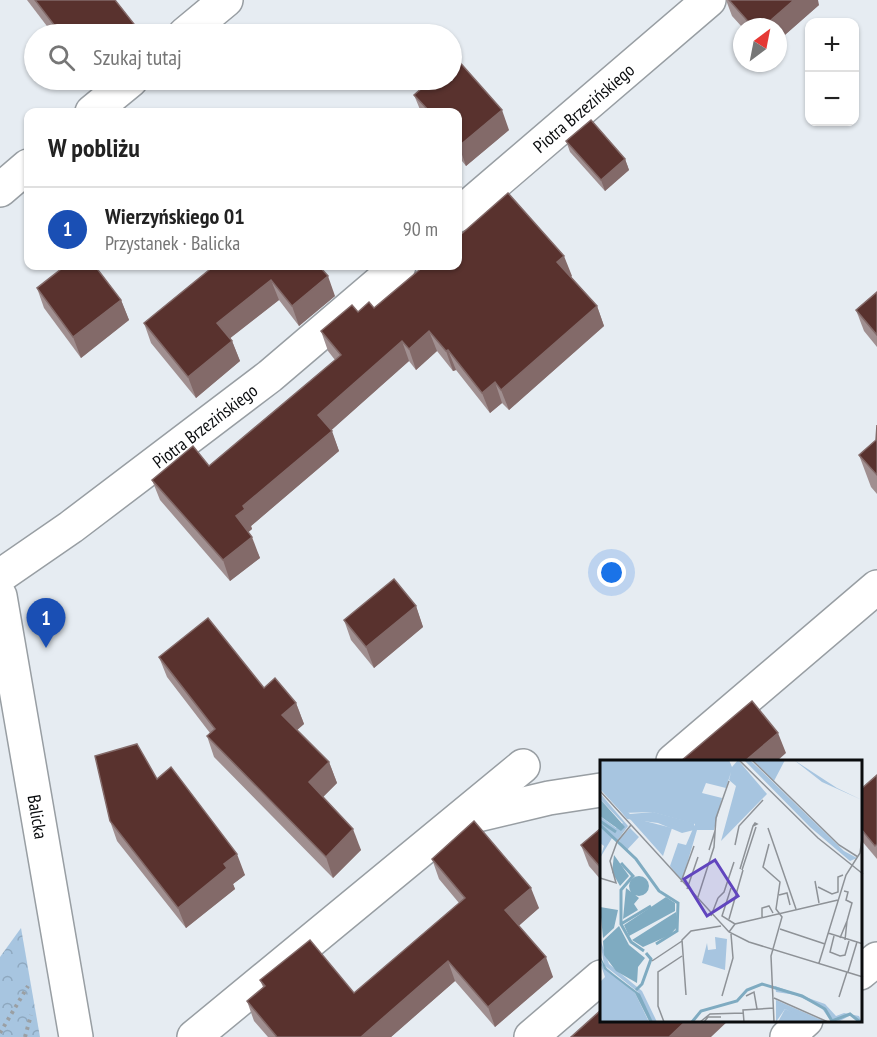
<!DOCTYPE html>
<html lang="pl">
<meta charset="utf-8">
<style>
:root{--surface:#fff;--page:#f6f6f6;--text:#222;--muted:#767676;--line:#e0e0e0;--accent:#6145be}
body{margin:0;font-family:"PT Sans Narrow",sans-serif;background:var(--page);color:var(--text)}
.controls{position:absolute;right:18px;top:18px;display:grid;overflow:hidden;border-radius:12px;box-shadow:0 2px 4px #0004}
.controls button{width:54px;height:54px;display:grid;place-items:center;padding:0;border:0;border-bottom:2px solid var(--line);background:var(--surface);color:var(--text);font:30px sans-serif}
.compass{position:absolute;left:733px;top:18px;width:54px;height:54px;border-radius:50%;background:var(--surface);box-shadow:0 2px 4px #0004;rotate:32deg}
.you{position:absolute;left:612px;top:573px;width:21px;height:21px;margin:-15px;border:4px solid #fff;border-radius:50%;background:#1a73e8;box-shadow:0 0 0 9px #1a73e833}
.badge{display:grid;place-items:center;width:39px;height:39px;border-radius:50%;background:var(--accent);color:#fff;font-size:20px;font-weight:700}
.pin{position:absolute;translate:-50% -50px;filter:drop-shadow(0 2px 3px #0008)}
.pin::after{content:'';position:absolute;top:32px;width:21px;height:18px;background:inherit;clip-path:polygon(0 0,100% 0,50% 100%)}
.list{margin:0;padding:0;list-style:none}
h2{display:flex;justify-content:space-between;align-items:center;height:78px;margin:0;padding:0 24px;font-size:26px}
h2 small{font-size:20px;font-weight:400;color:var(--muted)}
.list li{display:grid;grid-template-columns:39px 1fr auto;gap:18px;align-items:center;box-sizing:border-box;height:84px;padding:0 24px;border-top:2px solid var(--line)}
.list b{display:block;font-size:22px;white-space:nowrap}
.list p{margin:0;font-size:20px;white-space:nowrap;color:var(--muted)}
.list em{font-size:20px;font-style:normal;color:var(--muted)}
.icon{flex:none;width:33px;height:33px;fill:none;stroke:currentColor;stroke-width:2;stroke-linecap:round;stroke-linejoin:round}
.map{position:relative;flex:none;width:877px;height:1037px;overflow:hidden}
.search{position:absolute;background:var(--surface);box-shadow:0 2px 4px #0004;left:24px;top:24px;width:438px;height:66px;display:flex;align-items:center;gap:15px;box-sizing:border-box;padding:0 21px;border-radius:33px;color:var(--muted);font-size:22px}
.panel{position:absolute;background:var(--surface);box-shadow:0 2px 4px #0004;left:24px;top:108px;width:438px;height:162px;border-radius:12px}
.map>svg:first-child{display:block}
</style>
<div class="map">
<svg width="877" height="1037" viewBox="0 0 877 1037">
<defs>
<pattern id="forest-crowns" width="20" height="18" patternUnits="userSpaceOnUse" patternTransform="scale(1.5)"><rect width="20" height="18" fill="#a7c5e0"/><path d="M2 6a3 3 0 1 1 6 0M12 15a3 3 0 1 1 6 0" fill="none" stroke="#8ea8bf"/></pattern>
</defs>
<rect width="100%" height="100%" fill="#e6ecf2"/>
<path fill="url(#forest-crowns)" d="M21,928L40,1037H0V957Z"/>
<g fill="none" stroke-linecap="round" stroke-linejoin="round">
<defs>
<g id="minor">
<path d="M185,34L226,0"/>
<path d="M92,112L131,80"/>
<path d="M0,190L28,166"/>
<path id="s1" d="M458,215L709,0"/>
<path id="s2" d="M0,576L71,527L270,376L399,266"/>
<path id="s3" d="M0,596L76,1037"/>
<path d="M673,761L877,587"/>
<path d="M465,818L549,798L601,790"/>
<path d="M860,973L877,959"/>
<path d="M194,1037L523,766"/>
<path d="M531,1037L601,977"/>
<path d="M787,1037L806,1020"/>
</g>
</defs>
<use href="#minor" stroke="#989ea3" stroke-width="36"/>
<g stroke="#9a9fa3" stroke-width="4" stroke-dasharray="3 4.5" stroke-linecap="butt">
<path d="M0,1033L28,986"/>
<path d="M25,1037L31,1015"/>
</g>
<use href="#minor" stroke="#fff" stroke-width="33"/>
</g>
<g fill="#a08f90">
<path d="M27,0H115L137,34H53Z"/>
<path d="M726,0H729L819,5L778,41V27H742L732,16Z"/>
<path d="M414,95L509,130L466,166L458,156V112H421Z"/>
<path d="M566,141L625,159L629,170L605,191L570,152Z"/>
<path d="M214,266L335,296L299,326L279,300L230,338L232,341L240,361L196,398L151,343L144,323Z"/>
<path d="M572,276L571,277L597,306L604,326L509,410L502,403L490,413L456,370L453,371L437,351L416,370L409,361L331,430L339,451L251,526L252,529L248,532L260,558L230,581L160,500L152,480L209,466L335,360L328,351L321,331L358,312L374,308Z"/>
<path d="M37,288L121,300L129,320L81,358L44,308Z"/>
<path d="M877,292V347L864,331L856,310Z"/>
<path d="M877,425V494L871,487L859,455L876,440Z"/>
<path d="M416,606L423,627L374,668L351,640L344,620Z"/>
<path d="M159,657L264,688L296,703L304,724L297,730L329,762L337,783L323,797L361,850L333,878L214,757L207,736L210,733L167,677Z"/>
<path d="M877,775V859L861,840V789Z"/>
<path d="M157,779L245,875L233,884L235,889L186,928L117,841L110,821Z"/>
<path d="M601,828V880L589,866L581,845Z"/>
<path d="M432,859L539,908L518,926L553,977L495,1027L455,981L391,1037H268L254,1021L247,1001L263,987L260,980L354,993L459,903L439,879Z"/>
</g>
<g fill="#836a69">
<path d="M794,0H818L819,5L778,41V27H763Z"/>
<path d="M134,24L137,34H120Z"/>
<path d="M89,80H95L90,83Z"/>
<path d="M502,110L509,130L466,166L459,146Z"/>
<path d="M625,159L629,170L605,191L601,180Z"/>
<path d="M564,256L572,276L565,282L557,262Z"/>
<path d="M328,276L335,296L299,326L292,306Z"/>
<path d="M271,280L279,300L224,343L217,323Z"/>
<path d="M121,300L129,320L81,358L73,337Z"/>
<path d="M597,306L604,326L509,410L501,390Z"/>
<path d="M429,331L437,351L416,370L409,349Z"/>
<path d="M232,341L240,361L196,398L188,377Z"/>
<path d="M402,341L409,361L326,435L318,415Z"/>
<path d="M448,350L456,370L453,371L446,351Z"/>
<path d="M495,382L502,403L490,413L482,393Z"/>
<path d="M332,431L339,451L251,526L252,529L243,537L236,516L243,506Z"/>
<path d="M252,537L260,558L230,581L223,560Z"/>
<path d="M416,606L423,627L374,668L366,647Z"/>
<path d="M296,703L304,724L290,736L282,715Z"/>
<path d="M778,733L786,753L777,761H745Z"/>
<path d="M329,762L337,783L317,803L309,782Z"/>
<path d="M353,829L361,850L333,878L326,857Z"/>
<path d="M237,854L245,875L233,884L235,889L186,928L178,908L224,864Z"/>
<path d="M531,888L539,908L513,931L505,910Z"/>
<path d="M546,957L553,977L495,1027L488,1007Z"/>
<path d="M448,961L455,981L391,1037H361Z"/>
<path d="M687,1020H729L711,1037H669Z"/>
</g>
<g fill="#59322e" stroke="#836a69" stroke-width="1.5">
<path d="M35,0H115L134,24L120,34H61Z"/>
<path d="M729,0H794L763,27H753Z"/>
<path d="M456,58L502,110L459,146L458,144V112H430L414,95L431,80H452V62Z"/>
<path d="M591,120L625,159L601,180L566,141Z"/>
<path d="M508,193L564,256L557,262L597,306L501,390L495,382L482,393L448,350L446,351L429,331L409,349L402,341L318,415L332,431L243,506L245,509L236,516L252,537L223,560L152,480L193,446L209,466L341,355L321,331L352,305L358,312L369,302L374,308L424,266H458V237Z"/>
<path d="M65,266H95L121,300L73,337L37,288Z"/>
<path d="M214,266H319L328,276L292,306L271,280L217,323L232,341L188,377L144,323Z"/>
<path d="M877,292V335L856,310Z"/>
<path d="M877,425V475L859,455L876,440Z"/>
<path d="M394,579L416,606L366,647L344,620Z"/>
<path d="M208,618L264,688L275,678L296,703L282,715L329,762L309,782L353,829L326,857L207,736L215,729L159,657Z"/>
<path d="M752,701L778,733L745,761H681Z"/>
<path d="M137,744L157,779L171,767L237,854L224,864L227,868L178,908L110,821L95,756Z"/>
<path d="M877,775V844L875,846L861,829V789Z"/>
<path d="M474,821L531,888L505,910L546,957L488,1007L448,961L361,1037H277L247,1001L265,986L260,980L310,940L354,993L465,898L432,859Z"/>
<path d="M601,828V868L581,845Z"/>
<path d="M601,1010V1020H687L669,1037H571Z"/>
</g>
<g text-anchor="middle" dominant-baseline="central" stroke-width="6" stroke-linejoin="round" paint-order="stroke">
<g font-size="18" fill="#0a0c0e" stroke="#f5fafe">
<text stroke="none"><textPath href="#s1" startOffset="165">Piotra Brzezińskiego</textPath></text>
<text stroke="none"><textPath href="#s2" startOffset="254">Piotra Brzezińskiego</textPath></text>
<text stroke="none"><textPath href="#s3" startOffset="224">Balicka</textPath></text>
</g>
</g>
<g transform="translate(600 760)">
<rect width="262" height="262" fill="#e6ecf2"/>
<path d="M0,0H129L132,7L138,0L167,34L121,81L136,26L129,20L131,12L126,28L106,23L102,33L122,38L114,70H97L82,121L70,106L78,83L86,85L95,64L52,52L22,53L0,29ZM144,0H150L244,91L257,98L250,101L210,67ZM153,0H185L174,21ZM194,0L237,28L262,40L222,22ZM0,33L28,66L17,81L12,78L0,98L4,86L0,83V56L16,68L23,63L0,39ZM30,68L39,77L26,91L19,80ZM115,177L127,179L125,210L102,203L107,183L108,190L116,189ZM0,179L9,204L42,231L57,262L52,261L38,232L4,205ZM0,202L35,233L49,262H0V222L5,217Z" fill="#a7c5e0"/>
<path d="M25,50L30,54L53,52L94,63V70L82,73L58,63L27,59L22,53ZM175,226L225,244L236,256L244,253L259,256L262,262L251,255L238,262L230,260L221,247L196,235L176,232ZM176,240L226,262H208L185,249L176,262Z" fill="#a7c5e0"/>
<path d="M33,58L72,68L63,96L30,59Z" fill="#a7c5e0"/>
<path d="M185,249L209,260L208,262H178Z" fill="#a7c5e0"/>
<path d="M0,39L25,67L21,71L0,56ZM14,95L29,116L20,126L12,112ZM29 126a10 10 0 1 1 20 0a10 10 0 1 1-20 0ZM26,128L39,138L34,144L38,150L23,159ZM66,137L75,143V151L29,176L24,165ZM0,147L18,150L14,168L3,178ZM76,152L77,167L70,175L43,187L32,180ZM19,166L29,185L45,198L38,207L37,223L16,211L4,195L3,181ZM0,196L7,209L40,234L53,262L49,261L35,233L4,209Z" fill="#7fabc1"/>
<path fill="none" stroke="#7fabc1" stroke-width="3" d="M0,61L16,72M0,65L36,99L59,131L78,143L77,171L56,184M21,103L33,116L21,130V164L31,182L44,191M21,164L51,146M36,230L42,224L51,199L46,193M92,262L101,251L137,241L147,230L162,224L202,236L225,249L232,261L250,254L260,262"/>
<path fill="none" stroke="#8e9297" stroke-width="1.5" d="M139,0L218,78L263,114M152,0L239,85L258,97M0,31L129,172L149,182L263,217M168,68L196,149M169,84L163,107L180,122L176,149L182,157L171,196L174,262M135,85L139,66L163,40M109,90L115,71M140,109L153,66L157,64L155,63L153,66M142,110L156,67M0,118L16,123L10,101L17,82L31,65M215,121L219,143M81,122L94,86M218,127L232,134L238,132V117L243,115M131,128L122,156L135,164M87,129L98,97M244,131L248,132L246,140L252,143L247,161M179,135L187,133L190,145M118,138L124,132L134,102M97,140L114,87L116,58L129,21M111,156L118,138M162,157V148L169,146L173,153M129,159L143,110M180,169L225,184M129,172L135,164L238,140M228,173L257,182M234,176L230,192L240,196L245,195L249,181M240,178L247,161L245,180M52,201L82,181M219,203L246,115L260,93L263,71M248,212L257,182L263,184M86,235L82,180L91,171L121,166M122,236L133,198L131,174M146,236L154,232L157,249M239,237L247,212M174,238L228,262M64,262L58,246V212L82,196M100,262L110,254L143,253M104,262L108,257H121M144,262L143,250L174,248"/>
<path fill="#6145be" fill-opacity="0.15" stroke="#6145be" stroke-width="3" d="M115,100L138,136L107,156L84,119Z"/>
<rect width="262" height="262" fill="none" stroke="#0a0c0e" stroke-width="3"/>
</g>
</svg>
<div class="controls">
<button>+</button>
<button>−</button>
</div>
<svg class="compass" viewBox="-18 -18 36 36"><path d="M0-13l5 13h-10z" fill="#e53935"/><path d="M0 13l5-13h-10z" fill="#767676"/></svg>
<div class="you"></div>
<div class="pin badge" style="left:46px;top:648px;background:#1a4fb4">1</div>
<div class="search"><svg class="icon" aria-label="search" viewBox="0 0 24 24"><circle cx="10" cy="10" r="6"/><path d="M15 15l6 6"/></svg>Szukaj tutaj</div>
<section class="panel">
<h2>W pobliżu<small></small></h2>
<ul class="list">
<li><span class="badge" style="background:#1a4fb4">1</span><div><b>Wierzyńskiego 01</b><p>Przystanek · Balicka</p></div><em>90 m</em></li>
</ul>
</section>
</div>
